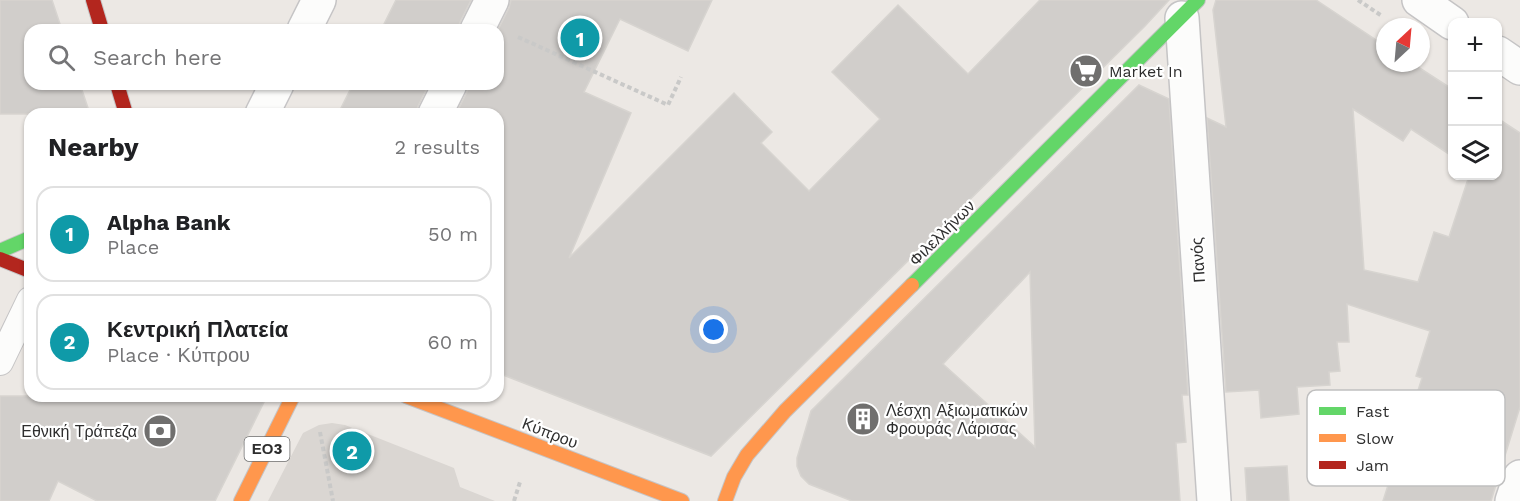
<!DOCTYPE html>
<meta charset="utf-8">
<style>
:root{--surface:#fff;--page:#f6f6f6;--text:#202124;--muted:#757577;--line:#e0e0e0;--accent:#706f6e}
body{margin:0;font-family:"Work Sans",sans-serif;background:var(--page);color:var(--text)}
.controls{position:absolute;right:18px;top:18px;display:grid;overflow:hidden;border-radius:12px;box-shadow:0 2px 4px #0004}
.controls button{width:54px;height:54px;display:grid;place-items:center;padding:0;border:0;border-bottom:2px solid var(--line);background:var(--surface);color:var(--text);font:30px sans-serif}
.compass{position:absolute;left:1376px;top:18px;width:54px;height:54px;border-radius:50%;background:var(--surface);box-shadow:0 2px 4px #0004;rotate:26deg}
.you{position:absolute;left:714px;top:330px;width:21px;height:21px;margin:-15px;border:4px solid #fff;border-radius:50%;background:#1a73e8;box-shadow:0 0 0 9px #1a73e833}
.badge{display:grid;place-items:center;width:39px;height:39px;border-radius:50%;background:var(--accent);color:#fff;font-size:20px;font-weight:700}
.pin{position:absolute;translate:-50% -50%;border:3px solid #fff;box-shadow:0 2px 6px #0006}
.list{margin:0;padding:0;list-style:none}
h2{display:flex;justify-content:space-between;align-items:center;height:78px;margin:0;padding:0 24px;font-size:26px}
h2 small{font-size:20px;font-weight:400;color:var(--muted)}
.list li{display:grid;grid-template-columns:39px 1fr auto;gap:18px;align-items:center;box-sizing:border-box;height:96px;margin:0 12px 12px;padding:0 12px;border:2px solid var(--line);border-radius:18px}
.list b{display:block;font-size:22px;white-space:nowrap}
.list p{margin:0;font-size:20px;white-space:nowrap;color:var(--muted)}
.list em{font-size:20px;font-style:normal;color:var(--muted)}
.icon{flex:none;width:33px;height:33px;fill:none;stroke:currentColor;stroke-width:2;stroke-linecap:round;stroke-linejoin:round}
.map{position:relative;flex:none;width:1520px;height:501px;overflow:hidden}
.search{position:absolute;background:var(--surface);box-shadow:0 2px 4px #0004;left:24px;top:24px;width:480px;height:66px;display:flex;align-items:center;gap:15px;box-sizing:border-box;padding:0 21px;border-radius:18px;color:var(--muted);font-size:22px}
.panel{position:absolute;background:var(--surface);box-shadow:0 2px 4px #0004;left:24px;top:108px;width:480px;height:294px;border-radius:18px}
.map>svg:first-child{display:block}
</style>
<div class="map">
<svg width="1520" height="501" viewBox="0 0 1520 501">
<rect width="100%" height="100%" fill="#ece8e4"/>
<path fill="#dad6d2" d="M332,423L345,425L454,468L460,487L495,501H268L303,433L319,425Z"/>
<g fill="#d1cecb" stroke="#d7d4d0" stroke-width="1.5" fill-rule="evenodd">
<path d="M0,0H52L62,30H30V84H80L90,114H0Z"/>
<path d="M396,0H471L460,22L458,30H381Z"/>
<path d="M511,0H712L688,51L620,19L584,92L631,113L569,258L734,93L772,132L761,143L809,191L880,119L832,72L898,5L968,74L1040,0H1169L1145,26L711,456L498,373V114H456L467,92L469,84H498V30L509,8Z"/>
<path d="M1216,0H1316L1385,46V63H1412L1452,89V156L1411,129L1403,141L1353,109L1364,270L1418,282L1434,232L1449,237L1469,176H1497V118L1520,133V407L1491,501H1383L1422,378L1416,376L1430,331L1347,304L1349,342H1337L1340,371L1329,372L1330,385L1297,387L1299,414L1261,418L1259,390L1226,392L1207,118L1226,127L1213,10Z"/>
<path d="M353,84H429L418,106L416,114H338Z"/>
<path d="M1139,85L1169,99L1188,395H1182L1186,442L1176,443L1180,501H852L809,484L801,476L797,466V458L811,411ZM1030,272L1035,447L943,364Z"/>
<path d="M0,396H267L215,501H97L58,481L49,501H0Z"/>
<path d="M1287,466L1289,501H1247L1245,468Z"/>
</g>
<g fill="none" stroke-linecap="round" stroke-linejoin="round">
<defs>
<path id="lane" d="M0,362L30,300"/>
<g id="street">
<path d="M1419,0L1452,23"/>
<path d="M1182,18L1214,501"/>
<path d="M304,30L319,0"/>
<path d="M477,30L492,0"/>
<path d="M1498,53L1520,68"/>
<path d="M262,114L277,84"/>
<path d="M435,114L450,84"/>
<path d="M1512,501L1520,477"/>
</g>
<g id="fast">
<path d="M0,251L30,238"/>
<path d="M912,285L1198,0"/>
</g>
<g id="slow">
<path d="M406,396L682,501"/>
<path d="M241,501L293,396"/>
<path d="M725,501L734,477L747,455L785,411L912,285"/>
</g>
<g id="jam">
<path d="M93,0L102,30"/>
<path d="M117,84L126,114"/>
<path d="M0,259L30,271"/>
</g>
</defs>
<use href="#lane" stroke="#c5c4c5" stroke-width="28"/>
<use href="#street" stroke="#c5c4c5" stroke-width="36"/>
<use href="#fast" stroke="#c5c4c5" stroke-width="16"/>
<use href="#slow" stroke="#c5c4c5" stroke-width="16"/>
<use href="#jam" stroke="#c5c4c5" stroke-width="16"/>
<g stroke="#c9c9c8" stroke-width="4" stroke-dasharray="4.5 3" stroke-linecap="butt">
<path d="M1358,0L1382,16"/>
<path d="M518,37L668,105L681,77"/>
<path d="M320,432L333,501"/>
<path d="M514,501L520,482"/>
</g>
<use href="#lane" stroke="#fcfcfb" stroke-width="26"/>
<use href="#street" stroke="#fcfcfb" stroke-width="33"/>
<use href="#fast" stroke="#63d668" stroke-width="14"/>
<use href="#slow" stroke="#ff974d" stroke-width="14"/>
<use href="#jam" stroke="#b3261e" stroke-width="14"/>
</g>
<defs>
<symbol id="supermarket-disc" viewBox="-11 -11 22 22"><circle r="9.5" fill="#706f6e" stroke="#fff"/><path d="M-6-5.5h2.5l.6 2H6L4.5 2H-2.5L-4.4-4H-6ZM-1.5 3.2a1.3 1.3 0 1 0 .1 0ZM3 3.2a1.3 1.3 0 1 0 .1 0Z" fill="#fff"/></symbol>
<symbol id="building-disc" viewBox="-11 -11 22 22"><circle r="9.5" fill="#706f6e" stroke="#fff"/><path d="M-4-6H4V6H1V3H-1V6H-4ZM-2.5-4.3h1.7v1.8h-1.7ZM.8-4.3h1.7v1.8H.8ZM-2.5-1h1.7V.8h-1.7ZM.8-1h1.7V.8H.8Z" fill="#fff"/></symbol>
<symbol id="bank-disc" viewBox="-11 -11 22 22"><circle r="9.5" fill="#706f6e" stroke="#fff"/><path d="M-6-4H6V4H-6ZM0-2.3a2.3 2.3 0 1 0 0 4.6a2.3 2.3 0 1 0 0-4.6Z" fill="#fff"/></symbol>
</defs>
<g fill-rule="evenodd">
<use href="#supermarket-disc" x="1067" y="52" width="38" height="38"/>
<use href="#building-disc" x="844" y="400" width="38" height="38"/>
<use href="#bank-disc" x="141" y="412" width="38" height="38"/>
</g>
<g text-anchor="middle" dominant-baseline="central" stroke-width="4.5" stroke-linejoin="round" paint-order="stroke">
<rect fill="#fff" stroke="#6d6d6d" stroke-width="1.5" x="244.5" y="437" width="45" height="24" rx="4.5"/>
<g font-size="15" font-weight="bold" fill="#2e2e2e">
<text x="267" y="449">ΕΟ3</text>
</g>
<g font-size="16" fill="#2e2e2e" stroke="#fff" text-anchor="start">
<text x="1109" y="71">Market In</text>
<text x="886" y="410">Λέσχη Αξιωματικών<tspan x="886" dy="18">Φρουράς Λάρισας</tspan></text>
<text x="137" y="431" text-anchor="end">Εθνική Τράπεζα</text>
</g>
<g font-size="16" fill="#2e2e2e" stroke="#fff">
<text transform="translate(942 233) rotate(-45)">Φιλελλήνων</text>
<text transform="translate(1198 260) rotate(-94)">Πανός</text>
<text transform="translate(550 433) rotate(21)">Κύπρου</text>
</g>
</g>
<rect x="1307" y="390" width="198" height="96" rx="9" fill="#fff" stroke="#c0c0c0" stroke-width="1.5"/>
<rect x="1319" y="407" width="27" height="8" fill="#63d668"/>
<rect x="1319" y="434" width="27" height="8" fill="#ff974d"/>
<rect x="1319" y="461" width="27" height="8" fill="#b3261e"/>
<g font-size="16" fill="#2e2e2e">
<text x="1356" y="417">Fast</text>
<text x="1356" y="444">Slow</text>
<text x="1356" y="471">Jam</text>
</g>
</svg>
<div class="controls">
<button>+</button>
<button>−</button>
<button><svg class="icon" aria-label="layers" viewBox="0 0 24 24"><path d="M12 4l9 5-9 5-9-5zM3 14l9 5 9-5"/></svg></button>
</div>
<svg class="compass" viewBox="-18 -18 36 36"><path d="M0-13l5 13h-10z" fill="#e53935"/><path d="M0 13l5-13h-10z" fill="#757577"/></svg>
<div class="you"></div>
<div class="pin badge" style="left:580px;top:38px;background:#0f9aa8">1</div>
<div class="pin badge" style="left:352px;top:451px;background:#0f9aa8">2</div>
<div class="search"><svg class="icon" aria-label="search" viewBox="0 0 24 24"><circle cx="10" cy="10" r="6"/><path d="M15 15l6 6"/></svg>Search here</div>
<section class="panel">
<h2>Nearby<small>2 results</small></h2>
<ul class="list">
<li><span class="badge" style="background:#0f9aa8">1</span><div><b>Alpha Bank</b><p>Place</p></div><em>50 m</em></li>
<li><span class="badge" style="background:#0f9aa8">2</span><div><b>Κεντρική Πλατεία</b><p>Place · Κύπρου</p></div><em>60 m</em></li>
</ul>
</section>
</div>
